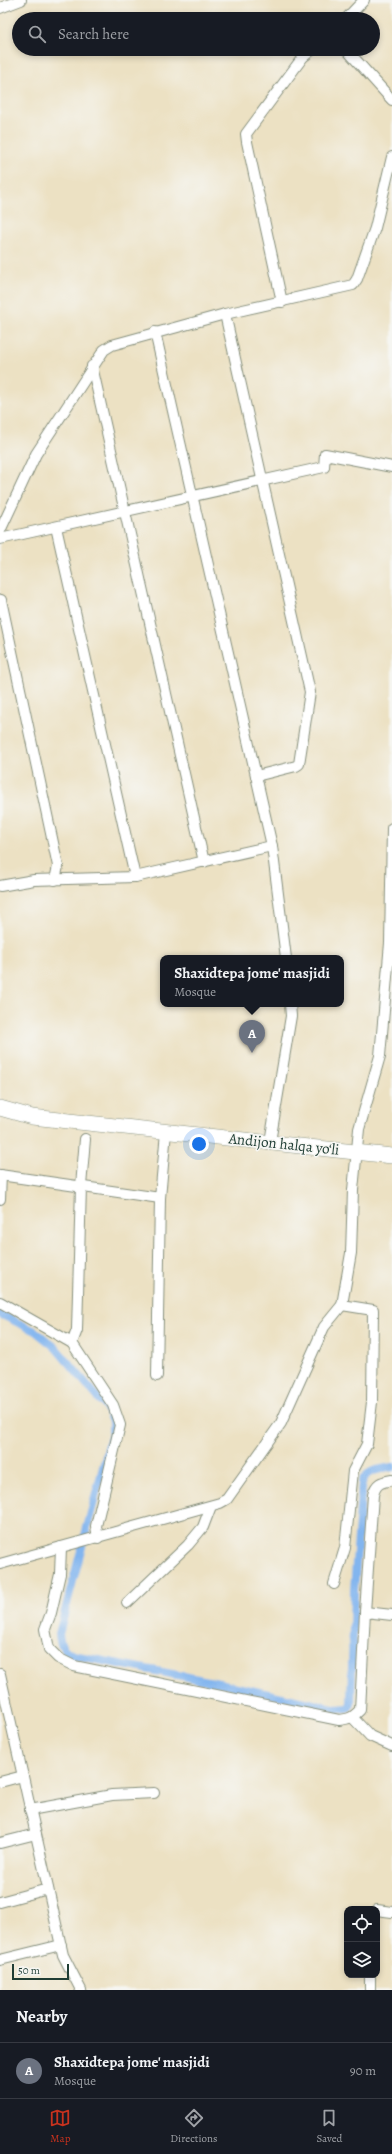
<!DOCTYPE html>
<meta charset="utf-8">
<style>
:root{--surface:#171b24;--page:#20242c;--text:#f1f3f6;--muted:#9ea1a6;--line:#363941;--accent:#c8321e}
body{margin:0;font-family:Alegreya,serif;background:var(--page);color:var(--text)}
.controls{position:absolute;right:12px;bottom:12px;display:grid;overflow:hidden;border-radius:8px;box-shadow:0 2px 6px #0003}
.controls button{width:36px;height:36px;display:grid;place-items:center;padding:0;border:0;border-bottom:1px solid var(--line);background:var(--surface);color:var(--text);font:20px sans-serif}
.scale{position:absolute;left:12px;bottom:10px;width:57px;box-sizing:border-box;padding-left:4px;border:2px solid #1f3d34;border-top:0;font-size:11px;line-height:14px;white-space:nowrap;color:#1f3d34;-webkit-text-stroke:3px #f6f6f2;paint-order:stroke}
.you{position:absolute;left:199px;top:1144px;width:14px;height:14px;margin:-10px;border:3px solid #fff;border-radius:50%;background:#1a73e8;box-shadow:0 0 0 6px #1a73e833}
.badge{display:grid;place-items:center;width:26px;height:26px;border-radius:50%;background:var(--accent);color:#fff;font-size:13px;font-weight:700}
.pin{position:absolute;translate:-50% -33px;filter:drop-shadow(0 1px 2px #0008)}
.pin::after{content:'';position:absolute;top:21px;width:14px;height:12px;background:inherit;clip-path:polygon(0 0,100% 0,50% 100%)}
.popup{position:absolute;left:160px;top:955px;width:184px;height:52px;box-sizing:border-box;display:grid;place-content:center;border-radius:8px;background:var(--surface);filter:drop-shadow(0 1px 3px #0005);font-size:13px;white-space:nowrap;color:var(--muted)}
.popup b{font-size:15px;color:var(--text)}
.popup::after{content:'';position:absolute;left:50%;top:100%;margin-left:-8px;border:8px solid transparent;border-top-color:var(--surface)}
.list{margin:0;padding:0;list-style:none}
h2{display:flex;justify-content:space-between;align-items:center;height:52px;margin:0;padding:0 16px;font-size:17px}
h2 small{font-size:13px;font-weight:400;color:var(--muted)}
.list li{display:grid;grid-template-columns:26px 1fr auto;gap:12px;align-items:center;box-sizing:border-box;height:56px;padding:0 16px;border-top:1px solid var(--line)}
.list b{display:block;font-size:15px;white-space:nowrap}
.list p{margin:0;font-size:13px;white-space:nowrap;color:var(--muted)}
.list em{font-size:13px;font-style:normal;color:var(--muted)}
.icon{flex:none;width:22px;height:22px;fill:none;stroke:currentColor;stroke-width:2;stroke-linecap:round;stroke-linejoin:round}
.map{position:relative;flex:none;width:392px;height:1990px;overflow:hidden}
.search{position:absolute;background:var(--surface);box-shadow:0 2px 6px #0003;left:12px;right:12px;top:12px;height:44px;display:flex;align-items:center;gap:10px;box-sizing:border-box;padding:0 14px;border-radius:22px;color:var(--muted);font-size:15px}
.sheet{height:108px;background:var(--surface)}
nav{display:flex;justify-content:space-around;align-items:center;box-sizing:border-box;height:56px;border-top:1px solid var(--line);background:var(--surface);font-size:11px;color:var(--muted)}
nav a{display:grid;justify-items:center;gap:2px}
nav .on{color:var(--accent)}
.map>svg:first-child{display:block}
</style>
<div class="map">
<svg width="392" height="1990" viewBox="0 0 392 1990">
<rect width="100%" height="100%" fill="#f6f6f2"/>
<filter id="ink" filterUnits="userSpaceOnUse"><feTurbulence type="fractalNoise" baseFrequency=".025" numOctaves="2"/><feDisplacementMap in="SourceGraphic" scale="8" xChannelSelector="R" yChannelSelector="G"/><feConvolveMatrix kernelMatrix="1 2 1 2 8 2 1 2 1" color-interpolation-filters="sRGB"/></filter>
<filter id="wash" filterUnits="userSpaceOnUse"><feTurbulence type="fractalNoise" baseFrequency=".012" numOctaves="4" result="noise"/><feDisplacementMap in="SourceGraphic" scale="16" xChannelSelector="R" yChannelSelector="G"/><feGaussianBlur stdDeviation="0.9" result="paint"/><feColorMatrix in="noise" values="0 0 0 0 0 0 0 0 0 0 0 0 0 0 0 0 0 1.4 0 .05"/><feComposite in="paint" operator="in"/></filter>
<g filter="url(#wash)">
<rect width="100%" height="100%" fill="#ece1c3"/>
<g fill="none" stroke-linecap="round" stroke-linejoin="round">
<path stroke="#82b5ef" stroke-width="8" d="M0,1314L35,1331L55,1347L106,1407L112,1422V1433L59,1634C60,1645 63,1650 73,1655L219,1683L337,1709L348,1708L351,1704L354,1590L362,1482C367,1469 380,1470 392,1467"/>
</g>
</g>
<g filter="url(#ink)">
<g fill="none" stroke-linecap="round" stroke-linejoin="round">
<defs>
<g id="minor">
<path d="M0,8L21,0"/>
<path d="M346,19L364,0"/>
<path d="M346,49L392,100"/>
<path d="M282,302L247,142L246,134L303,57L313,49"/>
<path d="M155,332L272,846L286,958"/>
<path d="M92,366L204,862"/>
<path d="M56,527L135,877"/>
<path d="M0,531L36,454L104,350L112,345L225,314"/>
<path d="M0,539L324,467L325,454L392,467"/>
<path d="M1,600L58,866L55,880"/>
<path d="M256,776L296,766L299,764L310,692L225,314L353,285L357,279L375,228L392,157"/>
<path d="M0,886L34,880L135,877L272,846"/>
<path d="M270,1142L291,1016L290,1004"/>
<path d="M0,1175L160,1198L166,1132"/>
<path d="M0,1199L1,1175"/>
<path d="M0,1302L72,1343L113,1405L120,1425L96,1526L98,1538"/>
<path d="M72,1343L77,1330L81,1186L85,1139"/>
<path d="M157,1376L160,1198"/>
<path d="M61,1547L60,1574L51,1613L45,1629L49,1649L58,1658L74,1666L339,1720C350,1719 353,1717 360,1710L365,1612L392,1615"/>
<path d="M0,1564L220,1503L227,1499L281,1423L324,1327L342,1305L351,1253L353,1190L359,1129L380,1056L390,943L392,828"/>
<path d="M334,1584L345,1548L353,1471L367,1444L372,1402L373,1310L342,1305"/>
<path d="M127,1603L188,1545L203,1527L211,1506"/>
<path d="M365,1612L373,1495C376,1483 381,1482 392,1480"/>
<path d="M0,1674L63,1955L81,1990"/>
<path d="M353,1718L370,1736L392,1746"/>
<path d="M0,1782L23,1776"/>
<path d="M30,1810L112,1795L154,1793"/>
<path d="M0,1843L36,1834"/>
<path d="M0,1902L48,1889"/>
<path d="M377,1910L392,1912"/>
<path d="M0,1960L61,1945"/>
<path d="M370,1990V1975"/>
</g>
<path id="highway" d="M0,1108L32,1117L392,1156"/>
</defs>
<use href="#minor" stroke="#868f7c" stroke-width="12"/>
<use href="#highway" stroke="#868f7c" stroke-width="16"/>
<use href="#minor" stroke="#fff" stroke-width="10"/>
<use href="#highway" stroke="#fff" stroke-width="15"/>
</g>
</g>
<g text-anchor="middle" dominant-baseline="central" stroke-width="3" stroke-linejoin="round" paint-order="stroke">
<g font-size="15" fill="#1f3d34" stroke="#f6f6f2">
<text transform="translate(284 1144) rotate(6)">Andijon halqa yo‘li</text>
</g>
</g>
</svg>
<div class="controls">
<button><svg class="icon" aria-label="locate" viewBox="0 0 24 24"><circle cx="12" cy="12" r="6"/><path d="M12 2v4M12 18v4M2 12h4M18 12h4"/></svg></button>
<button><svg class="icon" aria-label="layers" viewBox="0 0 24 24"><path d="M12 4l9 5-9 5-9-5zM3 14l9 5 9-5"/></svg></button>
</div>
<div class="scale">50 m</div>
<div class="you"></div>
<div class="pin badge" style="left:252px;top:1053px;background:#6b7280">A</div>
<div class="popup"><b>Shaxidtepa jome' masjidi</b>Mosque</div>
<div class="search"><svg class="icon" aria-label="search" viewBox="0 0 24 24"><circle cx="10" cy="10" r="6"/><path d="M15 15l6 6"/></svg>Search here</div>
</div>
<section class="sheet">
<h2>Nearby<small></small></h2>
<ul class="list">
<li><span class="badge" style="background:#6b7280">A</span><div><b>Shaxidtepa jome' masjidi</b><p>Mosque</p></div><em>90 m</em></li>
</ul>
</section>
<nav>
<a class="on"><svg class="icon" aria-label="map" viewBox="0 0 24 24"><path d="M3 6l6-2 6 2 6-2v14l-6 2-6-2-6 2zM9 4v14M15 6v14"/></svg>Map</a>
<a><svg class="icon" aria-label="directions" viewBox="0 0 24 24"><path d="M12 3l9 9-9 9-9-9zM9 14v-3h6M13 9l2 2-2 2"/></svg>Directions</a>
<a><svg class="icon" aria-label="saved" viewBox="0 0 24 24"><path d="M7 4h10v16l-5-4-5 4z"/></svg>Saved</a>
</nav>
